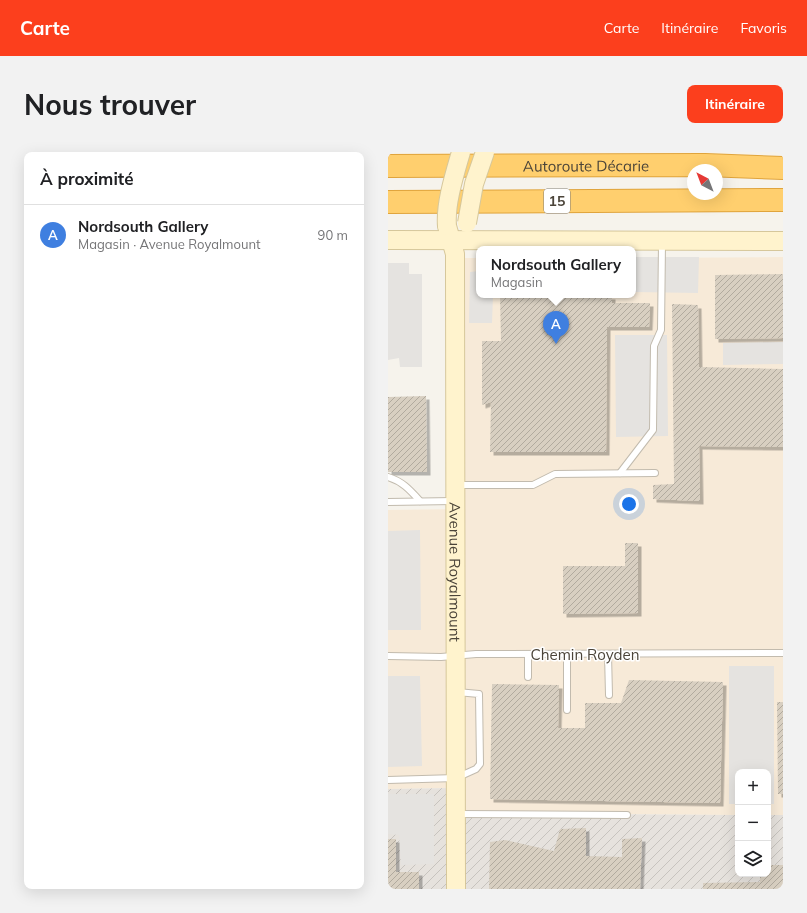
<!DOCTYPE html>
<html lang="fr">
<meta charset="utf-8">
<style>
:root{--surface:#fff;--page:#f2f2f2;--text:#202124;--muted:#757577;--line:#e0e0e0;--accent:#fc3f1d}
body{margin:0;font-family:Mulish,sans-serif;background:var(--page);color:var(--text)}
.controls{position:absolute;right:12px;bottom:12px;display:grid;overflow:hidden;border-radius:8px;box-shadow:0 4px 16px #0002}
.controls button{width:36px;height:36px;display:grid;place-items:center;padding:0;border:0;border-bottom:1px solid var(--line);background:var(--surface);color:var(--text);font:20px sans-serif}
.compass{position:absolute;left:299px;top:12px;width:36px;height:36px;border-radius:50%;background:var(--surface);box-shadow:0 4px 16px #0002;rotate:318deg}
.you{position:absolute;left:241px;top:352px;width:14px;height:14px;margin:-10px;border:3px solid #fff;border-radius:50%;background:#1a73e8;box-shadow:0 0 0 6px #1a73e833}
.badge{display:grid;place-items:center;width:26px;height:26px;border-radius:50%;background:var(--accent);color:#fff;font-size:13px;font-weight:700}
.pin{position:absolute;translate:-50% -33px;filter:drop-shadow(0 1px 2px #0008)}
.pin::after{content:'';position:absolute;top:21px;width:14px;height:12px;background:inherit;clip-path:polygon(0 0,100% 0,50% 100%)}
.popup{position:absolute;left:88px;top:94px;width:160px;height:52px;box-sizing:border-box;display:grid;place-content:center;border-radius:8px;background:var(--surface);filter:drop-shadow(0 1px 3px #0005);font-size:13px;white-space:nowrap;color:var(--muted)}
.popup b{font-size:15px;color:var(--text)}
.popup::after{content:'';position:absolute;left:50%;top:100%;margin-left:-8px;border:8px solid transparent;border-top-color:var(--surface)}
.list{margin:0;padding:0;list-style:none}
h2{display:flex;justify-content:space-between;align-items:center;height:52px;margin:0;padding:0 16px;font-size:17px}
h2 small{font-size:13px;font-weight:400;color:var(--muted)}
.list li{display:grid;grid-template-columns:26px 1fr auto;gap:12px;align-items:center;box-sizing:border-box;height:60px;padding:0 16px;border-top:1px solid var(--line)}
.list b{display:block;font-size:15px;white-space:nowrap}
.list p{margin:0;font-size:13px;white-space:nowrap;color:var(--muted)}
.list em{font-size:13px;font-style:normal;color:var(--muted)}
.icon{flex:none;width:22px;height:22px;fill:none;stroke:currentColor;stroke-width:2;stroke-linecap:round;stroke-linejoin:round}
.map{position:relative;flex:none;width:395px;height:737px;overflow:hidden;border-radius:8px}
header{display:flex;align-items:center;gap:24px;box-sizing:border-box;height:56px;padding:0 20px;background:var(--accent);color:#fff}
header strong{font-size:19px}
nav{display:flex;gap:22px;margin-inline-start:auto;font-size:14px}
.intro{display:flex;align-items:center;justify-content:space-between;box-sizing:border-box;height:96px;padding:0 24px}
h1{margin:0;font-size:28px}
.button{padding:10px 18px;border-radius:8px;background:var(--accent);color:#fff;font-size:14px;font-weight:700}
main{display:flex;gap:24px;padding:0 24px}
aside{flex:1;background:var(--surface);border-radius:8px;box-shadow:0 4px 16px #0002}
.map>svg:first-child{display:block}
</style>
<header>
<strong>Carte</strong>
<nav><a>Carte</a><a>Itinéraire</a><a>Favoris</a></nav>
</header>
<div class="intro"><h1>Nous trouver</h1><a class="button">Itinéraire</a></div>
<main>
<aside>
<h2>À proximité<small></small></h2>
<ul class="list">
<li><span class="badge" style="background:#3f7fe0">A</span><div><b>Nordsouth Gallery</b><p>Magasin · Avenue Royalmount</p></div><em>90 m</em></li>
</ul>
</aside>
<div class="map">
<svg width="395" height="737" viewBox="0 0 395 737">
<defs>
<pattern id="industrial-furrows" width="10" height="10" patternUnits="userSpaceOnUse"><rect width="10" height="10" fill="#e6e2dd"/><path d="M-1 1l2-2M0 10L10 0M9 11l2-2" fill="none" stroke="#c7c3be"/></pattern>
<pattern id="building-hatch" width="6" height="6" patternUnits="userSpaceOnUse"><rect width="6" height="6" fill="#d8cfc1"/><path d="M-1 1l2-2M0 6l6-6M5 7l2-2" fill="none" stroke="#b1aa9e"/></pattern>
<filter id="shadow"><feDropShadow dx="3.5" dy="3.5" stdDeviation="0" flood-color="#0004"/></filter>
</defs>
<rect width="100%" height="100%" fill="#f6f3ec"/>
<path fill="#f7ead8" d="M395,105V663H380V620H350V663L63,661V636L0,637V358L73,357L77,106H91V143H245V106Z"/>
<path fill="url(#industrial-furrows)" d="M63,636V661L350,663V722H380V663H395V737H0V637Z"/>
<g fill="#e5e3e0">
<path d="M245,105H311L310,141L245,140Z"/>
<path d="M0,111H21V122H34V215H12L11,206L0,208Z"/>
<path d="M91,119V143H105L104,171H81L82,120Z"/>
<path d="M227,183H279L280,284L228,285Z"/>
<path d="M395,190V212L335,213V191Z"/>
<path d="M32,378L33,478H0V379Z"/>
<path d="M341,514H386V652H380V620H350V652H341Z"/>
<path d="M0,524H32L34,614L0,615Z"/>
<path d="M0,642H46V712L13,713L11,683L0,682Z"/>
</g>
<g fill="url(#building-hatch)" filter="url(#shadow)">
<path d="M395,122V186L327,187V123Z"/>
<path d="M112,143L224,144V151H262L261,175H219L218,300H102L103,250L94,253V189H113Z"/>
<path d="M284,152L310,153L311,215L395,217V295L311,294L312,349L265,347V333L286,332Z"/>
<path d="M38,244L39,320H0V245Z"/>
<path d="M237,391H250V461L175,462V414H237Z"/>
<path d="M241,528L335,530L332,651L102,647L104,532L171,533L170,576H197V551H233Z"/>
<path d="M389,550H395V642H390Z"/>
<path d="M198,676V704L234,705V687L254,686L252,737H101L102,690L117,688L166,699L172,677Z"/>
<path d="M0,687H8V720H31V737H0Z"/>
<path d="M380,713H395V737H315V731L372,730V722H380Z"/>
</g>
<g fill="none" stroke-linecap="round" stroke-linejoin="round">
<defs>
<g id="lane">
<path d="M232,321L265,278L266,194L273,178L274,91"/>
<path d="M0,325C14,329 22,338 32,349"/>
<path d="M69,333H145L167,322L267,321"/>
<path d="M0,350L66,349"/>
<path d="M220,502L221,543"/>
<path d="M0,504L53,505L88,502L395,501"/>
<path d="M140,525V502"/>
<path d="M179,558V502"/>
<path d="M0,628L68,626L88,617L92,612L91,542L69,540"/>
<path d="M70,662L239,663"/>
</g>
<g id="secondary">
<path id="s1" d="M59,74L67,102V117L68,737"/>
<path d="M0,88L395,89"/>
</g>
<g id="highway">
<path id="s2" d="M0,14L317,13L395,16"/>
<path d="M0,50L395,48"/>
</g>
</defs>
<use href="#lane" stroke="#c2bbae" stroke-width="8"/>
<use href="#secondary" stroke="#d6c79b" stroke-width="20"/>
<use href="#highway" stroke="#e0a43c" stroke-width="24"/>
<use href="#lane" stroke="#fff" stroke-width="6"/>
<use href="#secondary" stroke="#fff3cd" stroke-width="18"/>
<use href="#highway" stroke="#ffcf6e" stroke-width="22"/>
<defs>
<g id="secondary-bridge">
<path d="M79,71L86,32L97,0"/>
<path d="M59,74C57,52 67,21 73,0"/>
</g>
</defs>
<use href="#secondary-bridge" stroke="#d6c79b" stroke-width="20" stroke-linecap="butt"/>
<use href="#secondary-bridge" stroke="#fff3cd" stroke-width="18"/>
</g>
<g text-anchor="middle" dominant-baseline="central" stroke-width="3" stroke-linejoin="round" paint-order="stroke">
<rect fill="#fff" stroke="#817c74" stroke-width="1" x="156" y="37" width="26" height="24" rx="3"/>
<g font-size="14" font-weight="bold" fill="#4b4439">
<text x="169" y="49">15</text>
</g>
<g font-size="15" fill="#4b4439" stroke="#fff">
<text stroke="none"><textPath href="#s2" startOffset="198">Autoroute Décarie</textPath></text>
<text stroke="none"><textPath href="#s1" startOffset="347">Avenue Royalmount</textPath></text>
<text x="197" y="502">Chemin Royden</text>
</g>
</g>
</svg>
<div class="controls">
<button>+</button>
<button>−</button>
<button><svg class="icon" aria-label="layers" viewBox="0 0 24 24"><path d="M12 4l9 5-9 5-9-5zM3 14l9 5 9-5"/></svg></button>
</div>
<svg class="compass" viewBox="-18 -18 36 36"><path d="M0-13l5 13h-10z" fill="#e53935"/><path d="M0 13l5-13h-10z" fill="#757577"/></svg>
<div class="you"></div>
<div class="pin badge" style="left:168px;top:192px;background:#3f7fe0">A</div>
<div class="popup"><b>Nordsouth Gallery</b>Magasin</div>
</div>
</main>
